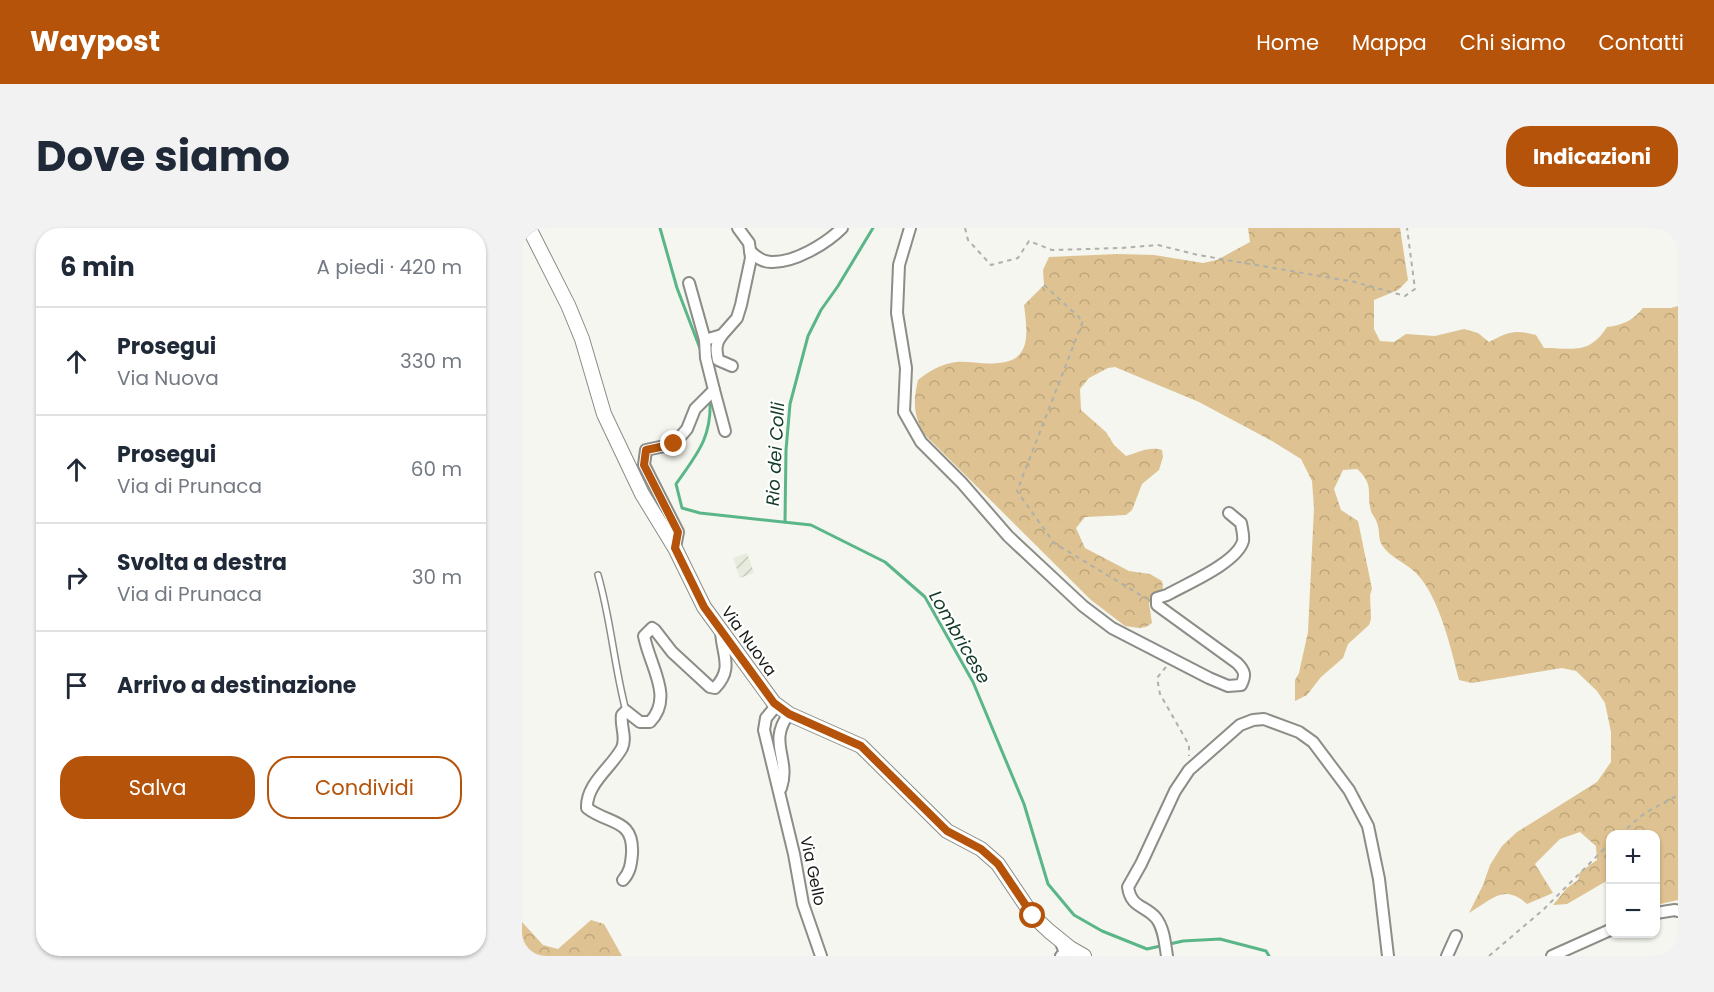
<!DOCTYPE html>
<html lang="it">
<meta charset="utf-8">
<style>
:root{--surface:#fff;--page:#f2f2f3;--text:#1f2937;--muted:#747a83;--line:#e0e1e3;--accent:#b45309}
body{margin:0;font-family:Poppins,sans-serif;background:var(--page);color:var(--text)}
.controls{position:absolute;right:18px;bottom:18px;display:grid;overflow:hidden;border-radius:12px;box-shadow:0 2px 4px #0004}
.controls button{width:54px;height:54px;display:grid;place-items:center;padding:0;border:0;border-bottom:2px solid var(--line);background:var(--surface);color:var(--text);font:30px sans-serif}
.stop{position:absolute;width:18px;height:18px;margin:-14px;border:4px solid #b45309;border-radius:50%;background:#fff}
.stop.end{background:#b45309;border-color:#fff;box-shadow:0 2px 6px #0008}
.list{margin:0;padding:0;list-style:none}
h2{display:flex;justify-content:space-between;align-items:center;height:78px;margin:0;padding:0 24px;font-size:26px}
h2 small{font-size:20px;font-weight:400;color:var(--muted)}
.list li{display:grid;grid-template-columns:39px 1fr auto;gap:18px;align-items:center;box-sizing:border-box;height:108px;padding:0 24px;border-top:2px solid var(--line)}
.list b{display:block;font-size:22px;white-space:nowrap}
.list p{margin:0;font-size:20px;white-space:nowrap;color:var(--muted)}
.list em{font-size:20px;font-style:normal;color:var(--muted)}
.actions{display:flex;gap:12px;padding:18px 24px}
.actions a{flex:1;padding:14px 0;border:2px solid var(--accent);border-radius:24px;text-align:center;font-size:21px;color:var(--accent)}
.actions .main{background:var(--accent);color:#fff}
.icon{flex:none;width:33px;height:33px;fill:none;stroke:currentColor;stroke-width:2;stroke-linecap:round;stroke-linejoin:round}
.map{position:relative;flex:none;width:1156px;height:728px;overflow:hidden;border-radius:24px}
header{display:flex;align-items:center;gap:36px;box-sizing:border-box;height:84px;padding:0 30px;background:var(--accent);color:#fff}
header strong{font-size:28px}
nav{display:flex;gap:33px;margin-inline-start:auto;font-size:21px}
.intro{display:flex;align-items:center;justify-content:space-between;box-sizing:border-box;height:144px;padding:0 36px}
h1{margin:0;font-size:42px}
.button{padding:15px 27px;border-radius:24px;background:var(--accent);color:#fff;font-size:21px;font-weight:700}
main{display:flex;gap:36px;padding:0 36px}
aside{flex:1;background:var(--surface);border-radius:24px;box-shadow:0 2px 4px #0004}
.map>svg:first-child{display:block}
</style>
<header>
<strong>Waypost</strong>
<nav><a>Home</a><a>Mappa</a><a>Chi siamo</a><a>Contatti</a></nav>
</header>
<div class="intro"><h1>Dove siamo</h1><a class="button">Indicazioni</a></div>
<main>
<aside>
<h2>6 min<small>A piedi · 420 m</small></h2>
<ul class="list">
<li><svg class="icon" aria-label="ahead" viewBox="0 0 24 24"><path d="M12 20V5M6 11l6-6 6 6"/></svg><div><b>Prosegui</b><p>Via Nuova</p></div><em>330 m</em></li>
<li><svg class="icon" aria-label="ahead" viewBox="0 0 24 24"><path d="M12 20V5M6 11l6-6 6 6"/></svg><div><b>Prosegui</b><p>Via di Prunaca</p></div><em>60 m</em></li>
<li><svg class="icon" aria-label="right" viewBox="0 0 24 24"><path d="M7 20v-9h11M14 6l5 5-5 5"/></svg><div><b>Svolta a destra</b><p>Via di Prunaca</p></div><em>30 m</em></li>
<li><svg class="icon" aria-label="arrive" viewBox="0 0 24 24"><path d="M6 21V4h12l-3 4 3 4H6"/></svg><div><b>Arrivo a destinazione</b></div></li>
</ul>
<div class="actions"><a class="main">Salva</a><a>Condividi</a></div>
</aside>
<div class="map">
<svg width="1156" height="728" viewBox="0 0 1156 728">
<defs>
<pattern id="industrial-furrows" width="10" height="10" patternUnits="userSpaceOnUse" patternTransform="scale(1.5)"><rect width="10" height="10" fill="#e8ecde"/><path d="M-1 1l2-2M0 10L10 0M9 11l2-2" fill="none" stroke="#c6cabe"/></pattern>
<pattern id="forest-crowns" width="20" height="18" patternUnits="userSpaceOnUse" patternTransform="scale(1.5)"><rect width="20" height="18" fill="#dec291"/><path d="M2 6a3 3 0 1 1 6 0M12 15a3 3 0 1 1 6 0" fill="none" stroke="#bea67c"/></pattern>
</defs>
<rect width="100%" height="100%" fill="#f4f6ef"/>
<path fill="url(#industrial-furrows)" d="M225,325L232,345L218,350L211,330Z"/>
<g fill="url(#forest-crowns)">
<path d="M726,0H878L886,52L876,62L852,72V101L858,113L872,114L884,106L913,108L942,101L956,105L967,114C986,104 992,101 1014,107L1022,120C1052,120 1067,127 1085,99C1101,97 1110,93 1121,80H1149L1156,78V672L1134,677V606H1088V651L1045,676L1031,677L1045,660L1056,652L1058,644L1075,632L1074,618L1058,604L1038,611L1013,636L1031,665L1005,676C981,655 970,672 947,685L961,657L968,637L980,618L995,604L1075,554L1089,534V504L1083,475L1075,463L1054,443L1040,440L950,455L937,452C929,420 917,369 895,346C885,335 868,330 860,317C856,311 858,302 855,295C854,290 850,287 849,283C844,265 853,257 835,241L821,242L812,261L819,282L836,293L850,361L848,367L849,391L847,397L826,416L821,430L799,449L785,467L773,473V452L777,445L786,404L792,280L790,253L779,231L750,213L677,174L593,139L586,140L567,150L558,161L559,182L584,204L592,217L604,228C617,224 627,218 640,222L641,229L637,242L620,256L610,282L604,287L563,289L554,300L563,320L607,343L628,346L640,353L641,360L627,375L630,395L624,399L617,400L603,398L569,372L403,207C391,188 391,173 396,152C407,143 419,136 434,134C447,133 462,137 476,135C511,133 505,102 502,77L522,57L521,42L527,29L595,26L632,27L681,35L695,32L728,14Z"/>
<path d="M69,692L82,696L100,728H0V694L21,717L36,721Z"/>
</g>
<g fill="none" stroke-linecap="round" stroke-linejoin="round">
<g stroke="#5ab688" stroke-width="3">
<path d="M138,0L155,60L179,123"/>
<path d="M188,171C190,210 175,226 154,256L160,280L178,285L289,297L363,334L403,369L451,454L502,576L526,656L552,687L580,703L625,721L661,713L698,711L744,723L747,728"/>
<path d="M263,294L264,222L268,176L286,108L299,82L316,58L351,0"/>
</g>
<defs>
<path id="service" d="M76,347C89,392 92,438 104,483"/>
<g id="minor">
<path d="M388,0L377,37L375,85L384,140L382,184L399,214L440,255L486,308L561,378L590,400L687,450L706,458L719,457C724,447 723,443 715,435L635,377V370L645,367C664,356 715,335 721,313C722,308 720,301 719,295L707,285"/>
<path d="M228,23C234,29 240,34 249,34C272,35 304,16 320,0"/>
<path d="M167,55L183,112"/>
<path d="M200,107C193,116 194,122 196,132L210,138"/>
<path d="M192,162L203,203"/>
<path d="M153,320L156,304L122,237L124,222L152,216L165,201L173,181L192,162L184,130L183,112L200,107L215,90L219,77L229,30L227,15L216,0"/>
<path d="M254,478L244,490L242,502L272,626L281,676L299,728"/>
<path d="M259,560C269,531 245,514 267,486"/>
<path d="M101,652C108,644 109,637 110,626C112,590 87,597 65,580C64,556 89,540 100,520C105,509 98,498 100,487L104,483L118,494H128C152,469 128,439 122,408L130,400L133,402L150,424L188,459L193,460C212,440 200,427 199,403"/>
<path d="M1134,685L1153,682L1156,683"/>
<path d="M538,712L543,725L539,728"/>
<path d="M645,728C643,716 642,700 634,690C623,677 609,680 606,659L619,636L653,563L667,542L718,497L731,492L742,491L777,504L791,514L827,562L846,598L857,651L866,728"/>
<path d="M925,728L934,708"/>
<path d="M1030,728L1088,702"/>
</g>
<path id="tertiary" d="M7,0L46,77L60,111L82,186L120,266L153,320L182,379L252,475L267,486L339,518L425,603L459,621L476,636L511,688L527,703L548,720L562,728"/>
</defs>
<use href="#service" stroke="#8b8d87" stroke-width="8"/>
<use href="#minor" stroke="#8b8d87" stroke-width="14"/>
<use href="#tertiary" stroke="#8b8d87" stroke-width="16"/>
<g stroke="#aeb0aa" stroke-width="2" stroke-dasharray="4.5 4.5" stroke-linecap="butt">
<path d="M443,0L446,12L469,37L496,30L507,13L530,22L599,20L636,17L676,27L833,54L883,68L893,61L885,0"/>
<path d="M522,57L561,93L495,263L532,315L625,371"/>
<path d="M644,439L635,450L638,466L667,517V528"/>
<path d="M1098,606L1123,585L1156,567"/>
<path d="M967,728L1022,681L1088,615"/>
</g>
<use href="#service" stroke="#fff" stroke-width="5"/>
<use href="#minor" stroke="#fff" stroke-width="10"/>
<use href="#tertiary" stroke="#fff" stroke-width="14"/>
</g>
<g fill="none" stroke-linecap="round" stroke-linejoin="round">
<path stroke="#b45309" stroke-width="8" d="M152,216L124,222L122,237L156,304L153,320L182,379L252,475L267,486L339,518L425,603L459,621L476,636L511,688"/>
</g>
<g text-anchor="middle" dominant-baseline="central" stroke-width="4.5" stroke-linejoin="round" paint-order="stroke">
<g font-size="16" fill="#181916" stroke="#fff">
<text transform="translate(227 413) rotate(54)">Via Nuova</text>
<text transform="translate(291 643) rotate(78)">Via Gello</text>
</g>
<g font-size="18" font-style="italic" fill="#113926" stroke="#fff">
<text transform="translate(253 226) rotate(-87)">Rio dei Colli</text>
<text transform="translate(438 409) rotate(60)">Lombricese</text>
</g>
</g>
</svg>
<div class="controls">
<button>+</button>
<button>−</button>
</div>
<div class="stop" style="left:511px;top:688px"></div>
<div class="stop end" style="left:152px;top:216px"></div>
</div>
</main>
